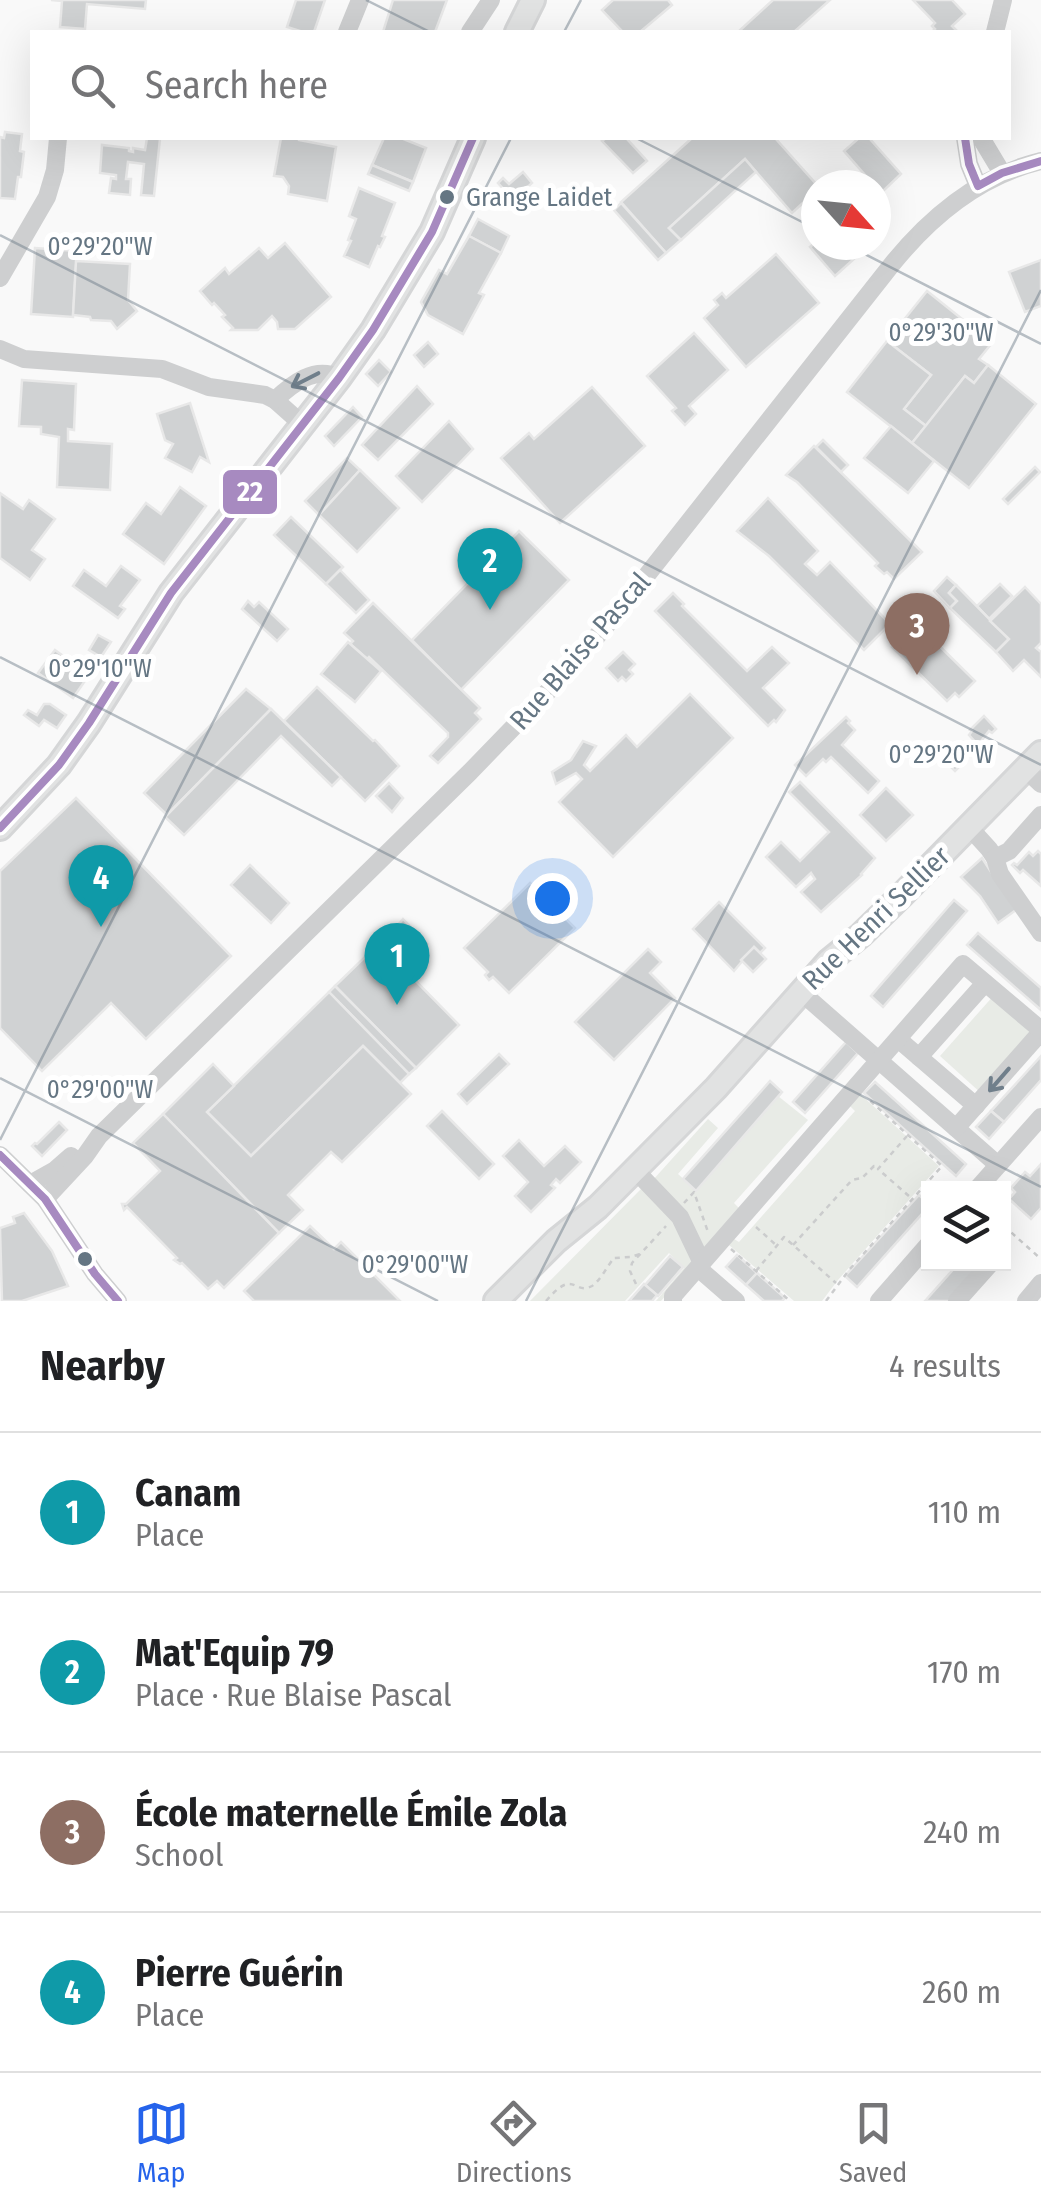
<!DOCTYPE html>
<meta charset="utf-8">
<style>
:root{--surface:#fff;--page:#f2f2f2;--text:#202124;--muted:#757577;--line:#e0e0e0;--accent:#2563eb}
body{margin:0;font-family:"Fira Sans Condensed",sans-serif;background:var(--page);color:var(--text)}
.controls{position:absolute;right:30px;bottom:30px;display:grid;overflow:hidden;border-radius:0px;box-shadow:0 10px 40px #0002}
.controls button{width:90px;height:90px;display:grid;place-items:center;padding:0;border:0;border-bottom:2px solid var(--line);background:var(--surface);color:var(--text);font:50px sans-serif}
.compass{position:absolute;left:801px;top:170px;width:90px;height:90px;border-radius:50%;background:var(--surface);box-shadow:0 10px 40px #0002;rotate:117deg}
.you{position:absolute;left:552px;top:898px;width:35px;height:35px;margin:-25px;border:8px solid #fff;border-radius:50%;background:#1a73e8;box-shadow:0 0 0 15px #1a73e833}
.badge{display:grid;place-items:center;width:65px;height:65px;border-radius:50%;background:var(--accent);color:#fff;font-size:32px;font-weight:700}
.pin{position:absolute;translate:-50% -82px;filter:drop-shadow(0 2px 5px #0008)}
.pin::after{content:'';position:absolute;top:52px;width:35px;height:30px;background:inherit;clip-path:polygon(0 0,100% 0,50% 100%)}
.list{margin:0;padding:0;list-style:none}
h2{display:flex;justify-content:space-between;align-items:center;height:130px;margin:0;padding:0 40px;font-size:42px}
h2 small{font-size:32px;font-weight:400;color:var(--muted)}
.list li{display:grid;grid-template-columns:65px 1fr auto;gap:30px;align-items:center;box-sizing:border-box;height:160px;padding:0 40px;border-top:2px solid var(--line)}
.list b{display:block;font-size:38px;white-space:nowrap}
.list p{margin:0;font-size:32px;white-space:nowrap;color:var(--muted)}
.list em{font-size:32px;font-style:normal;color:var(--muted)}
.icon{flex:none;width:55px;height:55px;fill:none;stroke:currentColor;stroke-width:2;stroke-linecap:round;stroke-linejoin:round}
.map{position:relative;flex:none;width:1041px;height:1301px;overflow:hidden}
.search{position:absolute;background:var(--surface);box-shadow:0 10px 40px #0002;left:30px;right:30px;top:30px;height:110px;display:flex;align-items:center;gap:25px;box-sizing:border-box;padding:0 35px;border-radius:0px;color:var(--muted);font-size:38px}
.sheet{height:770px;background:var(--surface)}
nav{display:flex;justify-content:space-around;align-items:center;box-sizing:border-box;height:140px;border-top:2px solid var(--line);background:var(--surface);font-size:28px;color:var(--muted)}
nav a{display:grid;justify-items:center;gap:5px}
nav .on{color:var(--accent)}
.map>svg:first-child{display:block}
</style>
<div class="map">
<svg width="1041" height="1301" viewBox="0 0 1041 1301">
<rect width="100%" height="100%" fill="#f9f9f9"/>
<g fill="#e8ebe6">
<path d="M995,994L1034,1028L982,1094L940,1056Z"/>
<path d="M859,1093L939,1166L838,1280L822,1301H794L729,1245L734,1239L739,1242L855,1111L848,1104Z"/>
<path d="M778,1096L808,1120L734,1203L741,1210L707,1248L701,1247L652,1181L708,1119L718,1128L678,1174L696,1190Z"/>
<path d="M643,1187L674,1218L693,1260L691,1266L661,1301H656L684,1268L669,1253L625,1301H530Z"/>
</g>
<g fill="#d0d2d3" stroke="#e8e8e8" stroke-width="2.5">
<path d="M51,0H146L145,9L87,4L85,29L60,27L62,1Z"/>
<path d="M296,0H325L314,32H303L287,27Z"/>
<path d="M393,0H447L435,32H383Z"/>
<path d="M613,0H668L672,5L640,32H623L602,10Z"/>
<path d="M773,0H830L794,32H738Z"/>
<path d="M913,0H952L965,14L952,26L958,32H932L935,29L932,26L935,23Z"/>
<path d="M5,132L22,134L20,151L24,152L21,177H18L15,199L0,198V137L4,138Z"/>
<path d="M147,138L160,139L154,196L141,195L144,164L128,162L126,179H131L130,195L109,193L111,178L116,179V175L100,173L102,145L129,148V151L133,152V148L145,150Z"/>
<path d="M281,138H299V140L336,147L327,201L288,194L289,186L283,177L274,176Z"/>
<path d="M384,138H401L426,148L413,182L372,165Z"/>
<path d="M606,138H626L647,161L633,173L602,141Z"/>
<path d="M692,138H775L817,185L816,191L792,213L745,159L669,228L681,240L666,253L621,202Z"/>
<path d="M859,138H869L901,174L881,193L844,151Z"/>
<path d="M745,159L756,172L681,240L669,228Z"/>
<path d="M372,165L413,182L409,191L368,174Z"/>
<path d="M523,172L532,183L518,196L525,204L515,212L503,198L508,194L498,183L503,178L509,184Z"/>
<path d="M359,188L395,203L382,236L385,237L380,247L378,246L369,267L344,256L351,241L348,240L356,219L349,216Z"/>
<path d="M621,203L666,253L658,260L614,210Z"/>
<path d="M478,219L509,236L501,253L469,236Z"/>
<path d="M469,236L501,253L479,293L484,295L463,334L428,315L421,302L439,270L447,274Z"/>
<path d="M816,242V245H862L865,249L835,276L810,247Z"/>
<path d="M285,243L331,297L295,329H278L277,322L272,316L258,330H231L233,328L222,317L225,315L214,303L212,305L200,291L225,268L229,274L259,248L268,258Z"/>
<path d="M35,248L77,251L73,317L31,314Z"/>
<path d="M776,254L819,303L746,367L704,318L718,305L714,300L722,293L726,298Z"/>
<path d="M1041,260V306L1025,312L1009,272Z"/>
<path d="M76,261L130,264L128,300L137,311L117,329L111,321L91,320L90,317L73,315Z"/>
<path d="M927,291L992,343L979,359L988,365L974,383L965,376L926,426L904,409L931,375L887,341Z"/>
<path d="M694,333L728,370L689,406L696,414L685,425L672,411L676,408L647,376Z"/>
<path d="M887,341L931,375L904,409L926,426L912,443L847,392Z"/>
<path d="M428,342L438,354L424,367L414,355Z"/>
<path d="M379,360L391,372L378,386L366,374Z"/>
<path d="M988,365L1036,404L969,488L912,443L965,376L974,383Z"/>
<path d="M22,380L76,384L74,430L68,429V441L112,444L110,490L57,487L59,437L41,434V427L19,426Z"/>
<path d="M417,386L433,404L378,460L362,445Z"/>
<path d="M592,387L645,446L560,523L501,458L529,433L534,439Z"/>
<path d="M190,403L209,462L200,457L192,472L165,458L173,444L165,440L157,414Z"/>
<path d="M353,407L362,417L334,446L325,436Z"/>
<path d="M449,421L473,449L422,502L396,476Z"/>
<path d="M891,426L934,461L908,493L864,458Z"/>
<path d="M823,440L848,465L841,472L816,447Z"/>
<path d="M814,446L922,552L894,579L887,572L884,574L875,566L878,563L797,482L786,475Z"/>
<path d="M347,458L360,470L319,515L305,501Z"/>
<path d="M1035,467L1040,472L1008,504L1003,499Z"/>
<path d="M360,470L399,508L357,552L319,515Z"/>
<path d="M180,487L206,506L164,564L123,534L146,503L161,514Z"/>
<path d="M0,493L23,509L29,500L55,519L32,550L45,559L30,580L0,558Z"/>
<path d="M768,498L818,551L805,564L817,575L830,562L890,624L864,650L769,556L737,531Z"/>
<path d="M291,517L343,567L326,584L274,535Z"/>
<path d="M519,531L569,580L461,690L412,640Z"/>
<path d="M121,566L140,580L120,606L125,609L118,618L73,586L84,570L106,586Z"/>
<path d="M340,570L369,600L356,613L326,584Z"/>
<path d="M947,577L956,585L949,593L957,601L950,608L934,591Z"/>
<path d="M1000,584L1012,596L989,619L977,606Z"/>
<path d="M956,585L1009,639L996,652L950,608L957,601L949,593Z"/>
<path d="M1025,587L1041,604V643L1036,648L1041,652V677L1024,660L1013,671L996,652L1009,639L990,621Z"/>
<path d="M673,593L684,604L682,606L747,671L772,647L789,663L763,688L785,710L776,722L774,720L768,726L655,611Z"/>
<path d="M248,601L254,607L259,602L288,629L277,641L242,609Z"/>
<path d="M373,603L480,708L475,713L481,719L438,763L430,756L448,737V733L369,657L367,659L350,644L353,641L344,633Z"/>
<path d="M911,618L975,681L959,697L955,693L947,701L892,647L900,638L896,634Z"/>
<path d="M98,635L111,642L101,657L89,650Z"/>
<path d="M348,642L381,671L355,702L321,674Z"/>
<path d="M55,650L89,675L73,698L38,673Z"/>
<path d="M623,652L635,664L629,670L633,674L626,681L622,677L618,681L606,668Z"/>
<path d="M317,687L373,741L375,740L399,766L365,801L284,721Z"/>
<path d="M246,689L271,709L167,815L144,793Z"/>
<path d="M690,694L733,738L613,857L559,802L582,779L576,773L556,784L552,772L571,760L583,741L596,746L584,765L590,771L626,735L637,747Z"/>
<path d="M44,704H50L66,715L57,728L44,720L39,726L24,715L28,710L37,715Z"/>
<path d="M271,709L341,777L332,786L281,736L184,835L165,817Z"/>
<path d="M984,716L996,729L992,733L989,731L978,745L969,735L972,731L970,730Z"/>
<path d="M846,717L850,721L848,723L855,730L842,745L879,781L868,793L831,757L826,762L823,759L806,776L795,765Z"/>
<path d="M961,743L971,752L957,763L960,766L955,771L942,758L956,745L957,746Z"/>
<path d="M800,782L875,858L861,874L862,875L821,912L801,892L815,879L811,873L796,887L766,857L781,842L800,861L829,832L789,792Z"/>
<path d="M389,783L403,798L392,812L376,796Z"/>
<path d="M886,788L913,815L886,841L860,815Z"/>
<path d="M76,798L231,956L146,1039L111,1003L42,1071L0,1028V871Z"/>
<path d="M1038,851L1041,854V886L1023,870L1020,873L1012,865L1014,863L1017,865L1029,852L1033,856Z"/>
<path d="M982,858L1016,910L998,923L980,896L961,877Z"/>
<path d="M250,865L289,903L271,923L231,885Z"/>
<path d="M530,883L575,928L509,993L493,977L489,980L485,975L488,972L464,948Z"/>
<path d="M954,900L967,911L883,1007L871,996Z"/>
<path d="M719,902L765,948L760,953L754,947L734,971L693,929Z"/>
<path d="M403,919L427,944L422,949L398,925Z"/>
<path d="M398,925L422,949L403,968L459,1025L416,1068L335,986Z"/>
<path d="M978,933L1041,988V1010L967,945Z"/>
<path d="M754,947L766,959L753,972L741,960Z"/>
<path d="M648,949L661,962L650,973L675,998L614,1060L575,1022Z"/>
<path d="M335,986L416,1068L409,1074L329,992Z"/>
<path d="M329,992L409,1074L400,1083L363,1046L251,1156L207,1112Z"/>
<path d="M846,1042L858,1053L805,1113L793,1102Z"/>
<path d="M363,1046L411,1094L342,1162L331,1152L288,1195L303,1210L279,1233L163,1114L213,1064L234,1086L207,1112L251,1156Z"/>
<path d="M499,1054L509,1064L467,1104L458,1094Z"/>
<path d="M1041,1056V1080L1004,1122L991,1111Z"/>
<path d="M770,1081L782,1092L696,1191L683,1179Z"/>
<path d="M875,1082L966,1164L956,1176L864,1093Z"/>
<path d="M442,1111L494,1164L479,1179L427,1126Z"/>
<path d="M991,1111L1004,1122L989,1139L976,1127Z"/>
<path d="M163,1114L279,1233L224,1288L217,1281L208,1289L182,1263L180,1264L174,1260L177,1258L127,1207L124,1210L122,1204H126L160,1171L133,1143Z"/>
<path d="M59,1122L67,1130L42,1156L32,1146L35,1143L37,1144Z"/>
<path d="M519,1140L544,1166L565,1146L581,1162L560,1183L556,1179L551,1185L555,1188L531,1212L515,1196L528,1182L503,1156Z"/>
<path d="M1041,1164V1208L1031,1219L1009,1199L1015,1192L1011,1188L1025,1172L1030,1176Z"/>
<path d="M919,1195L928,1203V1207L857,1287L845,1276Z"/>
<path d="M24,1213L52,1251L68,1286L22,1301H2L0,1228L15,1223L13,1217Z"/>
<path d="M310,1226L334,1249L341,1242L400,1301H254L244,1291Z"/>
<path d="M737,1255L757,1273L746,1285L726,1267Z"/>
<path d="M670,1256L683,1267L658,1296L645,1285Z"/>
<path d="M958,1264H981L949,1301H925Z"/>
<path d="M757,1273L785,1298L782,1301H764L746,1285Z"/>
<path d="M644,1284L657,1295L652,1301H629Z"/>
</g>
<g fill="none" stroke-linecap="round" stroke-linejoin="round">
<defs>
<g id="major">
<path d="M517,32L533,0"/>
<path d="M0,828L59,765L89,723L171,593L339,378L373,330L432,232L473,138"/>
<path d="M496,1301L556,1241L598,1207L716,1088L829,961L861,935L902,895L1041,753"/>
</g>
</defs>
<use href="#major" stroke="#d5d6d7" stroke-width="28"/>
<g stroke="#cbcccd" stroke-width="2.5" stroke-dasharray="5 5" stroke-linecap="butt">
<path d="M907,1136L878,1169L910,1197"/>
<path d="M684,1203L694,1192L708,1232"/>
<path d="M1004,1226L1041,1259"/>
<path d="M756,1227L776,1245"/>
<path d="M793,1245L852,1180L862,1178L874,1166L878,1169"/>
<path d="M731,1249L790,1301"/>
<path d="M756,1271L784,1237L836,1283"/>
<path d="M636,1284L630,1271L632,1263L666,1226"/>
<path d="M546,1301C575,1267 573,1296 592,1286C600,1281 608,1265 614,1258L631,1257L640,1254"/>
<path d="M826,1301L849,1270L942,1166L867,1098"/>
</g>
<g stroke="#cecfd0" stroke-width="18">
<path d="M347,32L360,0"/>
<path d="M470,32L491,0"/>
<path d="M995,32L1003,0"/>
<path d="M965,138L969,164L978,186"/>
<path d="M981,138L1002,173"/>
<path d="M0,278L47,197L55,170L58,138"/>
<path d="M0,349L24,359L162,369L209,387L265,395L275,400L302,424"/>
<path d="M275,400C292,384 315,365 339,378"/>
<path d="M1025,769L1041,784"/>
<path d="M969,827L989,849L995,858L1000,874L1041,933"/>
<path d="M995,858L1009,851L1041,815"/>
<path d="M810,1000L998,1165"/>
<path d="M898,1039L976,1106"/>
<path d="M919,1057L985,983"/>
<path d="M956,1128L1041,1032"/>
<path d="M0,1155L45,1199L95,1274L118,1301"/>
<path d="M635,1170L680,1217L702,1263"/>
<path d="M30,1184L55,1170L71,1156"/>
<path d="M978,1188L1041,1117"/>
<path d="M45,1199L85,1156L99,1136L470,772L558,681L617,613L893,263C932,215 979,176 1041,161"/>
<path d="M698,1268L736,1301"/>
<path d="M673,1301V1296L963,964L1041,1030"/>
<path d="M879,1301L928,1245"/>
<path d="M957,1301L990,1264"/>
<path d="M1026,1301L1041,1283"/>
</g>
<use href="#major" stroke="#e1e2e2" stroke-width="22"/>
<defs>
<g id="bus-1">
<path d="M965,138L969,164L978,186L1002,173L1041,161"/>
<path d="M0,828L59,765L89,723L171,593L339,378L373,330L432,232L473,138"/>
<path d="M0,1155L45,1199L95,1274L118,1301"/>
</g>
</defs>
<use href="#bus-1" stroke="#fff" stroke-width="15"/>
<use href="#bus-1" stroke="#a78ac0" stroke-width="8"/>
</g>
<defs><path id="oneway-shaft" d="M-6 0H5M1.5-3L5.5 0L1.5 3" fill="none" stroke-width="1.6" stroke-linecap="round" stroke-linejoin="round" transform="scale(2.5)"/></defs>
<g stroke="#707f8b">
<use href="#oneway-shaft" transform="translate(305 380) rotate(153)"/>
<use href="#oneway-shaft" transform="translate(999 1080) rotate(131)"/>
</g>
<path fill="none" stroke="#657683" stroke-width="2.5" stroke-opacity="0.45" d="M366,0L430,32M564,32L581,0M636,138L816,229M0,235L1041,765M847,245L1041,344M0,657L1041,1187M0,1078L438,1301M0,1140L511,138M526,1301L1041,290"/>
<g fill="#657683" stroke="#fff" stroke-width="4">
<circle cx="447" cy="197" r="9"/>
<circle cx="85" cy="1259" r="9"/>
</g>
<g text-anchor="middle" dominant-baseline="central" stroke-width="10" stroke-linejoin="round" paint-order="stroke">
<g font-size="26" fill="#657683" stroke="#fff" text-anchor="start">
<text x="466" y="197">Grange Laidet</text>
</g>
<g font-size="28" fill="#657683" stroke="#fff">
<text transform="translate(580 651) rotate(-49)">Rue Blaise Pascal</text>
<text transform="translate(876 918) rotate(-44)">Rue Henri Sellier</text>
</g>
</g>
<g font-size="25" text-anchor="middle" fill="#657683" stroke="#fff" stroke-width="10" stroke-linejoin="round" paint-order="stroke">
<text x="100" y="255">0°29'20"W</text>
<text x="941" y="341">0°29'30"W</text>
<text x="100" y="677">0°29'10"W</text>
<text x="941" y="763">0°29'20"W</text>
<text x="100" y="1098">0°29'00"W</text>
<text x="415" y="1273">0°29'00"W</text>
</g>
<rect stroke="#fff" stroke-width="4" x="221" y="468" width="58" height="48" rx="10" fill="#a78ac0"/>
<g font-size="28" text-anchor="middle" font-weight="bold" fill="#fff">
<text x="250" y="501">22</text>
</g>
</svg>
<div class="controls">
<button><svg class="icon" aria-label="layers" viewBox="0 0 24 24"><path d="M12 4l9 5-9 5-9-5zM3 14l9 5 9-5"/></svg></button>
</div>
<svg class="compass" viewBox="-18 -18 36 36"><path d="M0-13l5 13h-10z" fill="#e53935"/><path d="M0 13l5-13h-10z" fill="#757577"/></svg>
<div class="you"></div>
<div class="pin badge" style="left:397px;top:1005px;background:#0f9aa8">1</div>
<div class="pin badge" style="left:490px;top:610px;background:#0f9aa8">2</div>
<div class="pin badge" style="left:917px;top:675px;background:#8d6e63">3</div>
<div class="pin badge" style="left:101px;top:927px;background:#0f9aa8">4</div>
<div class="search"><svg class="icon" aria-label="search" viewBox="0 0 24 24"><circle cx="10" cy="10" r="6"/><path d="M15 15l6 6"/></svg>Search here</div>
</div>
<section class="sheet">
<h2>Nearby<small>4 results</small></h2>
<ul class="list">
<li><span class="badge" style="background:#0f9aa8">1</span><div><b>Canam</b><p>Place</p></div><em>110 m</em></li>
<li><span class="badge" style="background:#0f9aa8">2</span><div><b>Mat'Equip 79</b><p>Place · Rue Blaise Pascal</p></div><em>170 m</em></li>
<li><span class="badge" style="background:#8d6e63">3</span><div><b>École maternelle Émile Zola</b><p>School</p></div><em>240 m</em></li>
<li><span class="badge" style="background:#0f9aa8">4</span><div><b>Pierre Guérin</b><p>Place</p></div><em>260 m</em></li>
</ul>
</section>
<nav>
<a class="on"><svg class="icon" aria-label="map" viewBox="0 0 24 24"><path d="M3 6l6-2 6 2 6-2v14l-6 2-6-2-6 2zM9 4v14M15 6v14"/></svg>Map</a>
<a><svg class="icon" aria-label="directions" viewBox="0 0 24 24"><path d="M12 3l9 9-9 9-9-9zM9 14v-3h6M13 9l2 2-2 2"/></svg>Directions</a>
<a><svg class="icon" aria-label="saved" viewBox="0 0 24 24"><path d="M7 4h10v16l-5-4-5 4z"/></svg>Saved</a>
</nav>
